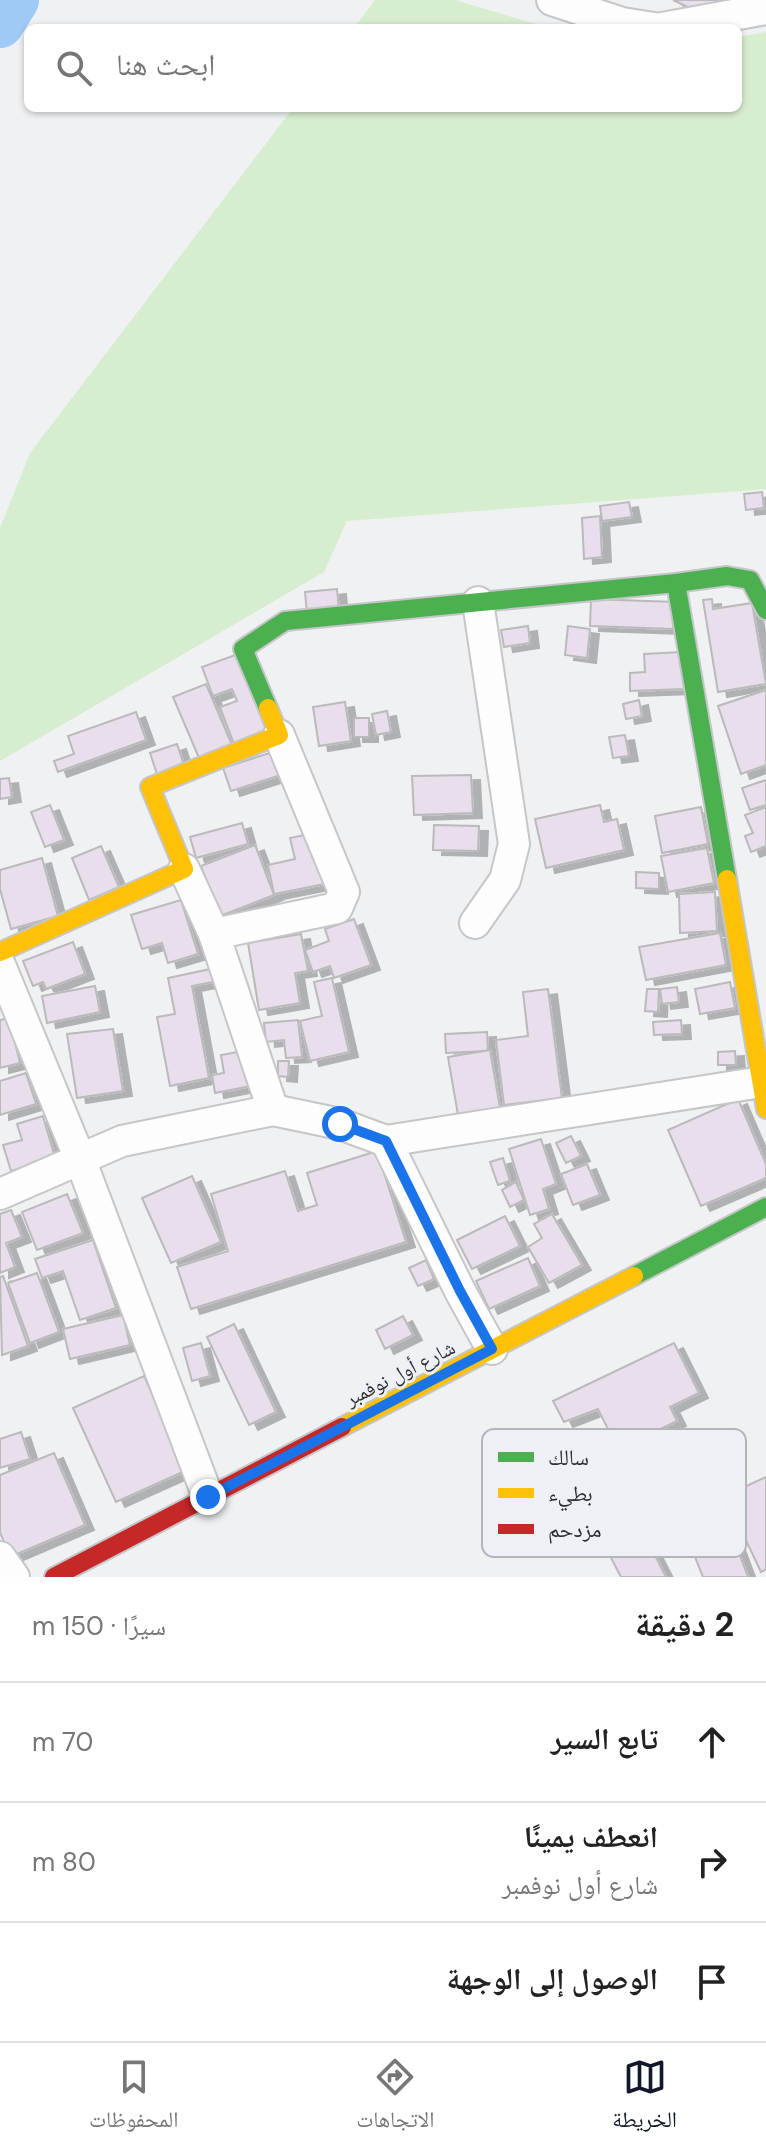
<!DOCTYPE html>
<html lang="ar">
<meta charset="utf-8">
<style>
:root{--surface:#fff;--page:#f6f6f6;--text:#222;--muted:#767676;--line:#e0e0e0;--accent:#111827}
body{margin:0;font-family:"DM Sans","Noto Naskh Arabic",sans-serif;background:var(--page);color:var(--text);direction:rtl}
.stop{position:absolute;width:24px;height:24px;margin:-18px;border:6px solid #1a73e8;border-radius:50%;background:#fff}
.stop.end{background:#1a73e8;border-color:#fff;box-shadow:0 2px 8px #0008}
.list{margin:0;padding:0;list-style:none}
h2{display:flex;justify-content:space-between;align-items:center;height:104px;margin:0;padding:0 32px;font-size:34px}
h2 small{font-size:26px;font-weight:400;color:var(--muted)}
.list li{display:grid;grid-template-columns:52px 1fr auto;gap:24px;align-items:center;box-sizing:border-box;height:120px;padding:0 32px;border-top:2px solid var(--line)}
.list b{display:block;font-size:30px;white-space:nowrap}
.list p{margin:0;font-size:26px;white-space:nowrap;color:var(--muted)}
.list em{font-size:26px;font-style:normal;color:var(--muted)}
.icon{flex:none;width:44px;height:44px;fill:none;stroke:currentColor;stroke-width:2;stroke-linecap:round;stroke-linejoin:round}
.map{position:relative;flex:none;width:766px;height:1577px;overflow:hidden;direction:ltr}
.search{position:absolute;background:var(--surface);box-shadow:0 2px 6px #0004;left:24px;right:24px;top:24px;height:88px;display:flex;align-items:center;gap:20px;box-sizing:border-box;padding:0 28px;border-radius:12px;color:var(--muted);font-size:30px}
.sheet{height:464px;background:var(--surface)}
nav{display:flex;justify-content:space-around;align-items:center;box-sizing:border-box;height:112px;border-top:2px solid var(--line);background:var(--surface);font-size:22px;color:var(--muted)}
nav a{display:grid;justify-items:center;gap:4px}
nav .on{color:var(--accent)}
.map>svg:first-child{display:block}
</style>
<div class="map">
<svg width="766" height="1577" viewBox="0 0 766 1577">
<defs>
<filter id="shadow"><feDropShadow dx="9" dy="5" stdDeviation="0" flood-color="#0004"/></filter>
</defs>
<rect width="100%" height="100%" fill="#eff1f3"/>
<g fill="#d7edd0">
<path d="M375,0H455L549,28H354Z"/>
<path d="M766,32V489L347,521L324,572L0,761V528L30,453L293,108H738V37Z"/>
</g>
<g fill="none" stroke-linecap="round" stroke-linejoin="round">
<path stroke="#9fcaf5" stroke-width="48" d="M0,24L15,0"/>
</g>
<g fill="#e8deec" stroke="#bababb" stroke-width="2" filter="url(#shadow)">
<path d="M673,0H720L711,18Z"/>
<path d="M762,492L764,508L746,510L744,494Z"/>
<path d="M629,502L632,517L602,521L600,506Z"/>
<path d="M600,516L602,557L584,559L582,518Z"/>
<path d="M337,589L339,611L307,614L305,592Z"/>
<path d="M591,599L674,602L673,629L590,626Z"/>
<path d="M712,599L713,609L752,603L766,684L718,692L703,600Z"/>
<path d="M528,626L530,643L504,647L501,630Z"/>
<path d="M568,626L590,629L587,658L565,655Z"/>
<path d="M682,652L684,689L630,691V673L645,672L644,654Z"/>
<path d="M238,654L267,732L234,744L220,707L237,701L232,689L213,696L202,667Z"/>
<path d="M206,684L232,745L199,758L173,697Z"/>
<path d="M766,690V765L741,774L718,706Z"/>
<path d="M639,700L642,716L626,719L623,704Z"/>
<path d="M345,702L351,741L319,746L313,707Z"/>
<path d="M387,711L391,732L376,735L372,714Z"/>
<path d="M136,712L146,740L58,772L54,761L74,754L68,736Z"/>
<rect x="354" y="718" width="15" height="19"/>
<path d="M625,735L629,756L613,758L609,737Z"/>
<path d="M177,744L184,765L157,774L150,753Z"/>
<path d="M276,751L284,774L231,791L223,768Z"/>
<path d="M471,775L473,813L414,815L412,776Z"/>
<path d="M9,778L12,797L0,799V779Z"/>
<path d="M766,780V805L750,810L742,788Z"/>
<path d="M50,805L64,840L45,847L31,812Z"/>
<path d="M600,805L604,822L617,819L624,850L546,868L535,819Z"/>
<path d="M701,807L708,844L662,853L655,816Z"/>
<path d="M766,807V846L751,852L745,836L753,833L745,815Z"/>
<path d="M242,823L248,844L196,858L190,837Z"/>
<path d="M434,825L479,826L478,851L433,850Z"/>
<path d="M315,833L325,884L274,894L268,865L295,859L290,838Z"/>
<path d="M255,845L274,895L220,916L201,866Z"/>
<path d="M101,846L119,887L89,900L72,858Z"/>
<path d="M707,848L714,883L668,892L661,856Z"/>
<path d="M42,858L58,916L11,929L0,889V870Z"/>
<path d="M636,872L659,873V889L636,888Z"/>
<path d="M715,892L717,931L680,933L679,894Z"/>
<path d="M181,900L198,954L168,963L162,943L142,949L131,915Z"/>
<path d="M354,919L371,965L334,978L330,966L313,972L305,950L329,941L325,929Z"/>
<path d="M720,933L726,965L646,980L639,947Z"/>
<path d="M301,934L308,971L295,973L300,1003L259,1010L248,943Z"/>
<path d="M73,942L85,974L46,989L43,982L33,986L23,961Z"/>
<path d="M220,967L223,980L192,986L209,1078L170,1086L157,1017L175,1014L168,978Z"/>
<path d="M332,978L349,1052L310,1061L300,1021L322,1016L314,982Z"/>
<path d="M730,982L735,1008L700,1014L695,989Z"/>
<path d="M95,986L100,1012L47,1023L42,996Z"/>
<path d="M677,987L679,1002L662,1004L660,989Z"/>
<path d="M548,989L562,1098L504,1105L496,1040L528,1036L523,992Z"/>
<path d="M647,989H659L658,1012L645,1011Z"/>
<path d="M9,1018L20,1063L0,1068V1020Z"/>
<path d="M298,1020L302,1057L286,1058L284,1040L266,1042L264,1023Z"/>
<path d="M681,1020L682,1034L654,1035L653,1022Z"/>
<path d="M113,1029L123,1091L77,1098L67,1034Z"/>
<path d="M487,1032L488,1051L446,1053L445,1034Z"/>
<path d="M490,1050L500,1108L458,1115L448,1057Z"/>
<path d="M244,1051L251,1086L215,1093L212,1075L224,1073L221,1055Z"/>
<path d="M735,1051L736,1065H718V1052Z"/>
<path d="M278,1061H289L288,1077L278,1076Z"/>
<path d="M26,1073L36,1104L0,1115V1081Z"/>
<path d="M738,1099L766,1164V1178L701,1206L668,1130Z"/>
<path d="M43,1116L55,1158L11,1171L3,1145L22,1140L17,1124Z"/>
<path d="M571,1136L581,1156L566,1163L556,1143Z"/>
<path d="M541,1139L556,1184L543,1189L549,1209L530,1215L509,1149Z"/>
<path d="M377,1151L406,1242L191,1309L177,1267L228,1251L211,1194L285,1171L298,1211L317,1205L307,1173Z"/>
<path d="M503,1158L510,1181L498,1185L490,1162Z"/>
<path d="M587,1164L600,1195L573,1205L561,1174Z"/>
<path d="M192,1176L221,1242L171,1263L142,1198Z"/>
<path d="M516,1182L524,1200L510,1207L502,1190Z"/>
<path d="M67,1194L83,1233L37,1250L22,1212Z"/>
<path d="M11,1210L22,1237L6,1243L15,1267L0,1273V1214Z"/>
<path d="M552,1214L582,1265L549,1283L528,1247L542,1238L534,1224Z"/>
<path d="M505,1216L520,1246L472,1269L457,1240Z"/>
<path d="M93,1240L116,1308L80,1320L63,1271L42,1278L35,1259Z"/>
<path d="M528,1258L540,1286L489,1309L476,1281Z"/>
<path d="M426,1260L434,1279L418,1286L409,1268Z"/>
<path d="M37,1273L59,1332L30,1343L8,1283Z"/>
<path d="M3,1276L28,1346L2,1355L0,1277Z"/>
<path d="M123,1315L130,1345L70,1359L63,1329Z"/>
<path d="M403,1316L413,1335L385,1349L376,1330Z"/>
<path d="M234,1324L276,1412L249,1425L207,1337Z"/>
<path d="M201,1343L210,1376L192,1381L183,1348Z"/>
<path d="M674,1343L699,1393L670,1407L677,1421L642,1438L647,1450L628,1459L626,1455L635,1450L631,1443L605,1455L599,1443L612,1437L598,1409L564,1422L553,1401Z"/>
<path d="M144,1376L187,1470L116,1502L73,1408Z"/>
<path d="M21,1432L30,1459L0,1468V1439Z"/>
<path d="M54,1453L85,1525L10,1557L0,1532V1475Z"/>
<path d="M766,1477V1569L761,1572L725,1496Z"/>
<path d="M733,1537L748,1577H703L693,1552Z"/>
<path d="M646,1538L666,1577H621L610,1556Z"/>
</g>
<g fill="none" stroke-linecap="round" stroke-linejoin="round">
<defs>
<g id="street">
<path d="M552,0L622,23L654,28"/>
<path d="M662,28L766,9"/>
<path d="M184,869L214,934L273,1110"/>
<path d="M475,923L505,880L514,844L478,602"/>
<path d="M214,934L337,908L344,892L279,735"/>
<path d="M0,965L80,1159L208,1497"/>
<path d="M386,1141L762,1082"/>
<path d="M0,1194L122,1141L273,1110L340,1124L386,1141L460,1291L492,1349"/>
<path d="M0,1557L14,1577"/>
</g>
<g id="fast">
<path d="M268,708L243,649L285,621L676,583"/>
<path d="M727,879L676,583L727,576L750,580L766,610"/>
<path d="M634,1276L766,1207"/>
</g>
<g id="slow">
<path d="M727,879L766,1109"/>
<path d="M0,952L184,869L150,787L279,735L268,708"/>
<path d="M342,1427L634,1276"/>
</g>
<path id="jam" d="M54,1577L342,1427"/>
</defs>
<use href="#street" stroke="#c5c6c8" stroke-width="34"/>
<use href="#fast" stroke="#c5c6c8" stroke-width="22"/>
<use href="#slow" stroke="#c5c6c8" stroke-width="22"/>
<use href="#jam" stroke="#c5c6c8" stroke-width="22"/>
<use href="#street" stroke="#fdfdfd" stroke-width="30"/>
<use href="#fast" stroke="#4caf50" stroke-width="18"/>
<use href="#slow" stroke="#ffc107" stroke-width="18"/>
<use href="#jam" stroke="#c62828" stroke-width="18"/>
</g>
<g fill="none" stroke-linecap="round" stroke-linejoin="round">
<path stroke="#1a73e8" stroke-width="10" d="M208,1497L492,1349L460,1291L386,1141L340,1124"/>
</g>
<g text-anchor="middle" dominant-baseline="central" stroke-width="6" stroke-linejoin="round" paint-order="stroke">
<g font-size="20" fill="#2c2d2e" stroke="#edf1f5">
<text transform="translate(400 1373) rotate(-27)">شارع أول نوفمبر</text>
</g>
</g>
<rect x="482" y="1429" width="264" height="128" rx="12" fill="#edf1f5" stroke="#b3b6b9" stroke-width="2"/>
<rect x="498" y="1452" width="36" height="10" fill="#4caf50"/>
<rect x="498" y="1488" width="36" height="10" fill="#ffc107"/>
<rect x="498" y="1524" width="36" height="10" fill="#c62828"/>
<g font-size="22" fill="#2c2d2e">
<text x="548" y="1465">سالك</text>
<text x="548" y="1501">بطيء</text>
<text x="548" y="1537">مزدحم</text>
</g>
</svg>
<div class="stop" style="left:340px;top:1124px"></div>
<div class="stop end" style="left:208px;top:1497px"></div>
<div class="search"><svg class="icon" aria-label="search" viewBox="0 0 24 24"><circle cx="10" cy="10" r="6"/><path d="M15 15l6 6"/></svg>ابحث هنا</div>
</div>
<section class="sheet">
<h2>2 دقيقة<small>سيرًا · 150 m</small></h2>
<ul class="list">
<li><svg class="icon" aria-label="ahead" viewBox="0 0 24 24"><path d="M12 20V5M6 11l6-6 6 6"/></svg><div><b>تابع السير</b></div><em>70 m</em></li>
<li><svg class="icon" aria-label="right" viewBox="0 0 24 24"><path d="M7 20v-9h11M14 6l5 5-5 5"/></svg><div><b>انعطف يمينًا</b><p>شارع أول نوفمبر</p></div><em>80 m</em></li>
<li><svg class="icon" aria-label="arrive" viewBox="0 0 24 24"><path d="M6 21V4h12l-3 4 3 4H6"/></svg><div><b>الوصول إلى الوجهة</b></div></li>
</ul>
</section>
<nav>
<a class="on"><svg class="icon" aria-label="map" viewBox="0 0 24 24"><path d="M3 6l6-2 6 2 6-2v14l-6 2-6-2-6 2zM9 4v14M15 6v14"/></svg>الخريطة</a>
<a><svg class="icon" aria-label="directions" viewBox="0 0 24 24"><path d="M12 3l9 9-9 9-9-9zM9 14v-3h6M13 9l2 2-2 2"/></svg>الاتجاهات</a>
<a><svg class="icon" aria-label="saved" viewBox="0 0 24 24"><path d="M7 4h10v16l-5-4-5 4z"/></svg>المحفوظات</a>
</nav>
